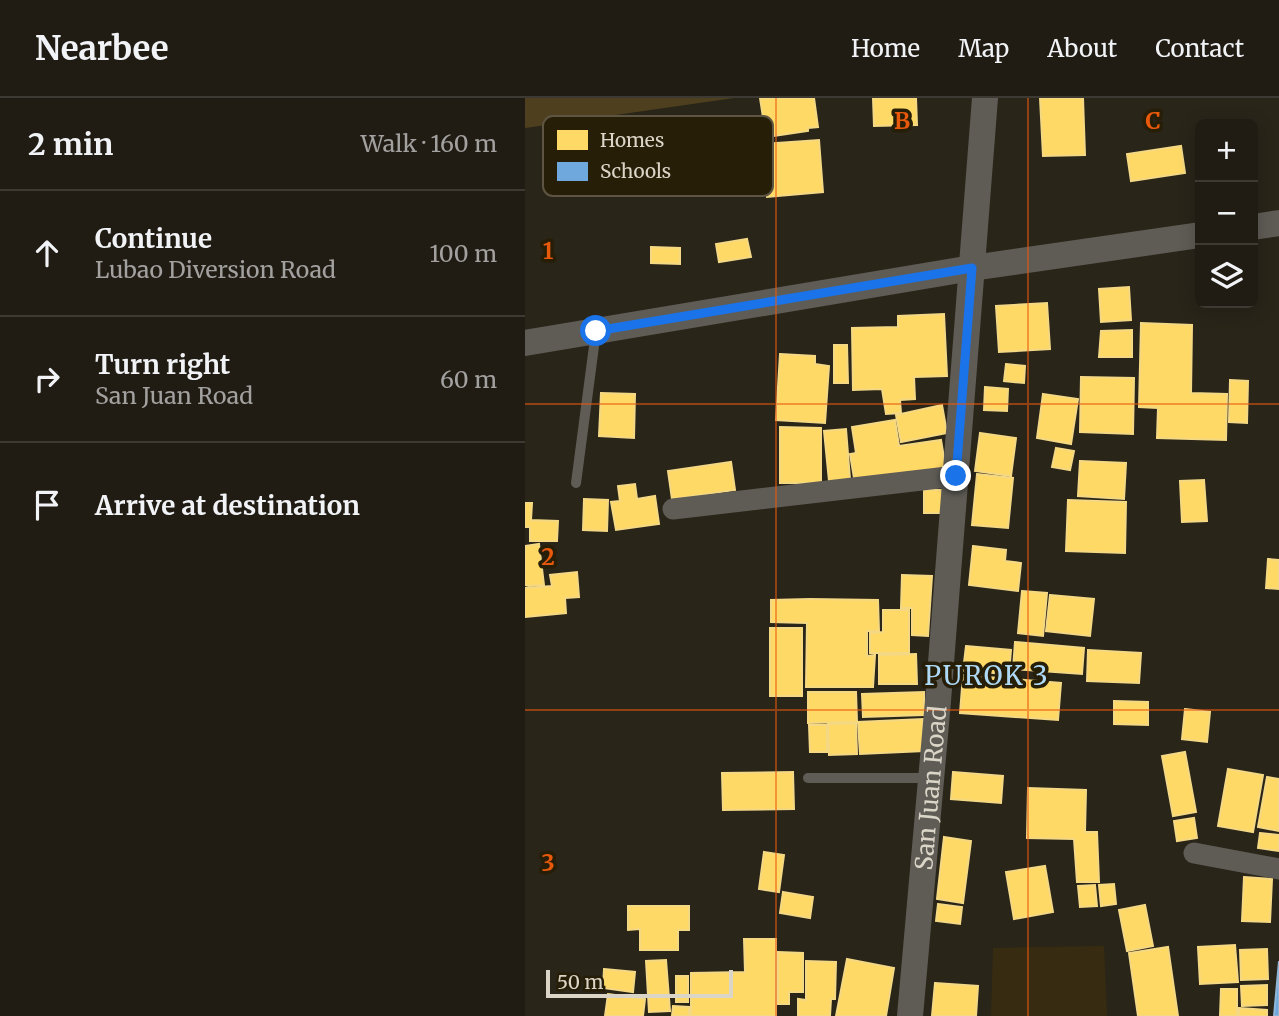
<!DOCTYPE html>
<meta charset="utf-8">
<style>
:root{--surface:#201c13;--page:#2d2921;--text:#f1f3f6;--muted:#a2a1a0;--line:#3d3a33}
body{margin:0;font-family:Merriweather,serif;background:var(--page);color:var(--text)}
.controls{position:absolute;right:21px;top:21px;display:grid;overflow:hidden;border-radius:10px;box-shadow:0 4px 18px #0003}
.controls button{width:63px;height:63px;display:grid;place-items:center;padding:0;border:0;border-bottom:2px solid var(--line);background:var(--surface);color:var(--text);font:35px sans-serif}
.scale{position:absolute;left:21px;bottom:18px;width:187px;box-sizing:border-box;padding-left:7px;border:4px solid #dbd5c8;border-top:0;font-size:19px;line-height:24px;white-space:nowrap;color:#dbd5c8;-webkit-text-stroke:5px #271e08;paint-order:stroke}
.stop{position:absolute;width:21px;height:21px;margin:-16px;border:5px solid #1a73e8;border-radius:50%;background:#fff}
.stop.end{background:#1a73e8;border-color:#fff;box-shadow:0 2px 7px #0008}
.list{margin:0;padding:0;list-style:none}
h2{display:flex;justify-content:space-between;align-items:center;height:91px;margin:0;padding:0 28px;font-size:30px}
h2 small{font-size:23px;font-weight:400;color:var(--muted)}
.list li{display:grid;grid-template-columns:46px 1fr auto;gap:21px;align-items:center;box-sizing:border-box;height:126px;padding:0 28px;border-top:2px solid var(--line)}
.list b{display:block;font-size:26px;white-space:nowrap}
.list p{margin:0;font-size:23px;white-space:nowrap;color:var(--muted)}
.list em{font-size:23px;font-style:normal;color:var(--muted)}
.icon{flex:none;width:38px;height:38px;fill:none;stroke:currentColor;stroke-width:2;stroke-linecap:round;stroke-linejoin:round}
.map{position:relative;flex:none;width:754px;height:918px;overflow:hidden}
header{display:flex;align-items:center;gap:42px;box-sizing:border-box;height:98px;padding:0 35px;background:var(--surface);border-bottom:2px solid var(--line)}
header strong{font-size:33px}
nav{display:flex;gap:38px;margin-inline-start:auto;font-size:24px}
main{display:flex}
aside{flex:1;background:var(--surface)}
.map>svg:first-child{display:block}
</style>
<header>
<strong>Nearbee</strong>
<nav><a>Home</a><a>Map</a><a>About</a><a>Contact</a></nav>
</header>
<main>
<aside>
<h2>2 min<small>Walk · 160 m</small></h2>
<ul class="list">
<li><svg class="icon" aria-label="ahead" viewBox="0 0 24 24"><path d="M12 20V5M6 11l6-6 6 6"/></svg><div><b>Continue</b><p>Lubao Diversion Road</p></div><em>100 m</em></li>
<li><svg class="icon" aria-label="right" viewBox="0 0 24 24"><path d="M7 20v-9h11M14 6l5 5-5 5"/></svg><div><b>Turn right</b><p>San Juan Road</p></div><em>60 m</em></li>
<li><svg class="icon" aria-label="arrive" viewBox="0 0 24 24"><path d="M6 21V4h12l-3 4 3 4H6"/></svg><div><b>Arrive at destination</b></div></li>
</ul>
</aside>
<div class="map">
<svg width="754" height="918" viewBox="0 0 754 918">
<rect width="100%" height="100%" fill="#2a2519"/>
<path fill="#372c11" d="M579,848L582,918H466L468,850Z"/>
<path fill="#4e401e" d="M0,0H209L0,30Z"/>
<g fill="#ffd966" stroke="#f4d883" stroke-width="2">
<path d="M235,0H289L293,29L283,30V33L241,39Z"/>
<path d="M348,0H391L392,27L349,28Z"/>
<path d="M515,0H558L560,57L518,58Z"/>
<path d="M294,42L298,94L242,99L237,46Z"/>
<path d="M656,48L660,75L606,83L602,56Z"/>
<path d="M222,141L226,159L194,164L191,146Z"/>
<path d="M126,149L155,150V166L126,165Z"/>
<path d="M604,189L606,222L576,224L574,191Z"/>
<path d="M522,205L525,251L474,254L471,208Z"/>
<path d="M419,216L422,278L389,279L390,301L375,302L376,315L361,316L357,291L328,292L327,230L373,229V218Z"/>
<path d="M616,225L667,227L666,295L702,296L701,342L632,340L633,310L614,309Z"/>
<path d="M607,232V259H574L576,233Z"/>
<path d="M309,247H322L323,285H309Z"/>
<path d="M255,256L290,258V266L304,268L300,325L251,322Z"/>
<path d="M481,266L500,268L499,285L479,283Z"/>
<path d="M556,279L609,280L608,336L555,334Z"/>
<path d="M705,282L723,283L722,325L704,324Z"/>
<path d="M460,289L483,291L482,313L459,312Z"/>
<path d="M76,295L110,296L109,340L74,338Z"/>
<path d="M518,296L553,301L546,346L512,340Z"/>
<path d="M417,307L422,335L376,344L371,317Z"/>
<path d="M370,322L374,348L416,342L421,372L330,386L325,356L331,355L327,329Z"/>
<path d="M255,329L296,330V385H255Z"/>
<path d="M321,331L325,381L304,383L299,333Z"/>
<path d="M455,335L491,340L486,378L450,373Z"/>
<path d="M531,350L549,353L545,372L527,369Z"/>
<path d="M555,363L601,365L599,401L553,398Z"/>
<path d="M206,364L210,392L147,401L143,373Z"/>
<path d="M452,376L488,380L483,430L447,427Z"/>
<path d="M679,382L682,423L657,424L655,383Z"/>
<path d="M110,386L112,401L130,398L134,426L91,432L86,404L95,403L93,388Z"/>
<rect x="399" y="392" width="18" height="23"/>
<path d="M59,401L83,402L82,433L58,432Z"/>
<path d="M543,402L601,404L600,455L541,453Z"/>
<path d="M0,405H7L6,422L33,423L32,443H5V429H0Z"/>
<path d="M14,446L19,487L4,488L0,487V448Z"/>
<path d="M448,448L481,452L480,463L496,465L493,493L444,487Z"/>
<path d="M743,461L754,462V491L741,490Z"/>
<path d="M52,474L54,499L40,500L41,515L0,519V490L27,488L25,477Z"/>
<path d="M377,477L407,478L403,538L387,537V510H376Z"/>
<path d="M497,493L522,495L518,538L493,535Z"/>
<path d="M525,497L569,501L565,538L521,533Z"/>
<path d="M285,501L353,502L354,533H342V558L350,557L348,589H281L282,525L246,524V502Z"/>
<path d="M358,512H384V555H345V535L358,534Z"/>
<rect x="245" y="530" width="32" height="68"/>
<path d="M490,544L559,550L557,576L488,571Z"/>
<path d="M441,548L486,552L484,576L438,573Z"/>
<path d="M563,552L616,555L614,585L562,583Z"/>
<path d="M391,556L392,586H354V557Z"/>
<path d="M438,577L536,585L533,622L435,615Z"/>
<path d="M283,594H331L332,624L283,625Z"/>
<path d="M399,594V617L338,619L337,596Z"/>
<path d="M589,603L623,604V627L589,626Z"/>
<path d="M660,611L685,614L682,644L657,641Z"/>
<path d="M398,621L399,653L335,656L333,624Z"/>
<path d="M331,625L332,656L304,657L303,626Z"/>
<path d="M284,627H302V654H285Z"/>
<path d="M660,654L671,714L648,718L637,658Z"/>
<path d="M703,671L738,677L728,734L693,728Z"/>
<path d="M268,674L269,711L198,712L197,675Z"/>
<path d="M428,674L478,678L476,705L426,701Z"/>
<path d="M742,679L754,681V733L733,729Z"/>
<path d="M503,690L561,692L560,734H572L574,784H552L549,741L502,740Z"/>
<path d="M669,720L672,740L652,743L649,723Z"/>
<path d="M735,735L754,737V753L733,750Z"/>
<path d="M419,739L446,743L438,805L412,801Z"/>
<path d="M239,754L259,757L254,794L234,791Z"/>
<path d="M520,768L528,814L489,821L481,774Z"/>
<path d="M719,779L747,781L745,824L717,823Z"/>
<path d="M589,786L591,806L576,808L574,787Z"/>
<path d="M570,787L572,808L555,809L553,788Z"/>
<path d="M258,794L288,799L285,820L255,815Z"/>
<path d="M413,806L437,809L435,826L411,823Z"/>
<path d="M620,807L628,848L602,853L594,812Z"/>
<path d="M103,808H164V832H153V852H115V831L103,832Z"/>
<path d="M219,841H251V918H166V875L220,874Z"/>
<path d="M710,847L713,884L675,886L673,849Z"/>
<path d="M643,849L653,918H613L604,855Z"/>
<path d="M742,851L743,881L716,882L715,852Z"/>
<path d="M253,854L278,855V894H264V906H253Z"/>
<path d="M322,861L369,870L361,918H311Z"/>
<path d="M141,862L145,913L124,914L121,863Z"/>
<path d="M281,863L311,864L310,901H306L305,918H273V901L281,902Z"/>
<path d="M79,871L110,874L108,894L78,890Z"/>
<rect x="151" y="878" width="12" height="26"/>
<path d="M410,885L453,888L451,918H407Z"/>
<path d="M742,887V907L717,908L716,888Z"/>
<path d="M696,891H712V918H695Z"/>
<path d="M83,896L120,901L118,918H80Z"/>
<path d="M148,908L164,909V918H147Z"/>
<path d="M714,910L742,912V918H714Z"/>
</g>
<path fill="#6fa8dc" stroke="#8fb6d6" stroke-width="2" d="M754,863V918H749Z"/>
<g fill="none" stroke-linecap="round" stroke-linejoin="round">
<g stroke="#5f5c56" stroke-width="10">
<path d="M51,385L71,233"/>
<path d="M283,680H406"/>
</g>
<g stroke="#5f5c56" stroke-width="21">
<path d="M148,411L431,378"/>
<path d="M669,755L754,771"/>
</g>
<g stroke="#5f5c56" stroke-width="26">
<path d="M728,129L754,125"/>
<path d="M0,245L447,170L675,137"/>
<path id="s1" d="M385,918L413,603L460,0"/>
</g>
</g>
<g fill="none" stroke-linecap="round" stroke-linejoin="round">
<path stroke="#1a73e8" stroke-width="9" d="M71,233L447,170L431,378"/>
</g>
<path fill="none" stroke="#e8590c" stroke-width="2" stroke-opacity="0.55" d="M251,0V918M503,0V918M0,306H754M0,612H754"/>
<g text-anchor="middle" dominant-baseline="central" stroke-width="7" stroke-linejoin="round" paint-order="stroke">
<g font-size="24" fill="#dbd5c8" stroke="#271e08">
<text stroke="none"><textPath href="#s1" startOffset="229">San Juan Road</textPath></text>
</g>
<g font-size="26" letter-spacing="2" fill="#afdaf6" stroke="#271e08">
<text x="462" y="577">PUROK 3</text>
</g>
</g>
<rect x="18" y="18" width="230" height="80" rx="10" fill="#271e08" stroke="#5d5542" stroke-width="2"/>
<rect x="32" y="32" width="31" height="20" fill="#ffd966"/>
<rect x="32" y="64" width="31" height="19" fill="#6fa8dc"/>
<g font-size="19" fill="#dbd5c8">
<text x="75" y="49">Homes</text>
<text x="75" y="80">Schools</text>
</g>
<g font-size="23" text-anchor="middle" font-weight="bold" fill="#e8590c" stroke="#271e08" stroke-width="7" stroke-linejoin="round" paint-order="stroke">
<text x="377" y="31">B</text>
<text x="628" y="31">C</text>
<text x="23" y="161">1</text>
<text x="23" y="467">2</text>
<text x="23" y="773">3</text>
</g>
</svg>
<div class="controls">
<button>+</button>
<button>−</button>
<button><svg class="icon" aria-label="layers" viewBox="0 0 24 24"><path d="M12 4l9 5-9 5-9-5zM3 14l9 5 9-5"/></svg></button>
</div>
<div class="scale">50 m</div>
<div class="stop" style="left:71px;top:233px"></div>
<div class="stop end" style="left:431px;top:378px"></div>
</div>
</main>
